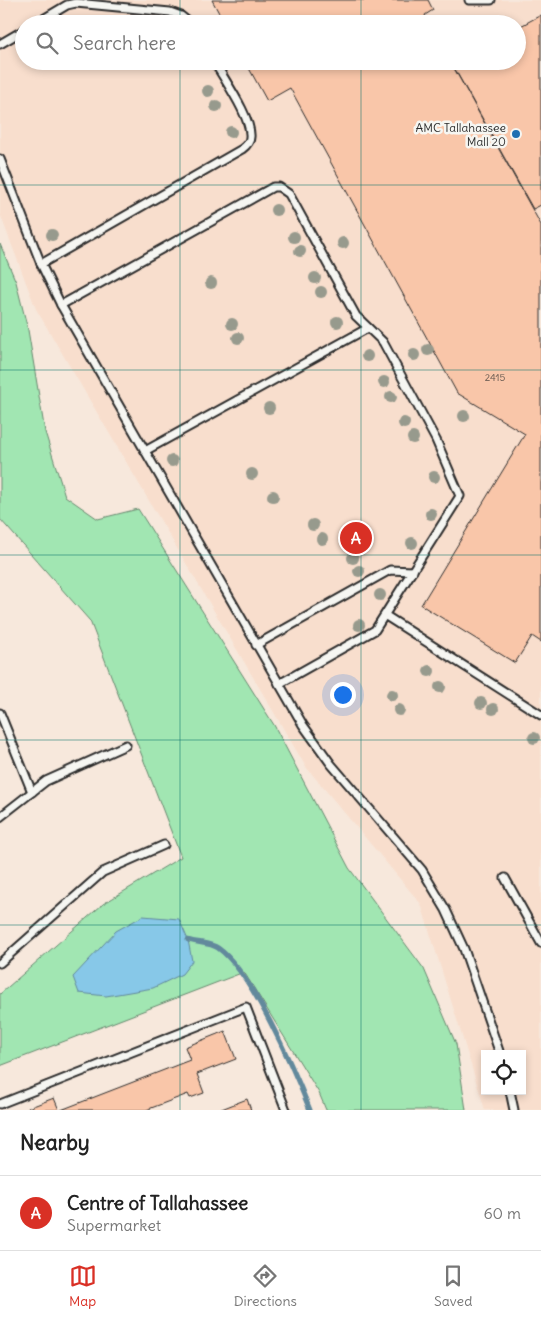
<!DOCTYPE html>
<style>
:root{--surface:#fff;--page:#f2f2f2;--text:#222;--muted:#767676;--line:#e0e0e0;--accent:#d93025}
body{margin:0;font-family:Delius,sans-serif;background:var(--page);color:var(--text)}
.controls{position:absolute;right:15px;bottom:15px;display:grid;overflow:hidden;border-radius:0px;box-shadow:0 2px 8px #0003}
.controls button{width:45px;height:45px;display:grid;place-items:center;padding:0;border:0;border-bottom:1px solid var(--line);background:var(--surface);color:var(--text);font:25px sans-serif}
.you{position:absolute;left:342px;top:694px;width:18px;height:18px;margin:-12px;border:4px solid #fff;border-radius:50%;background:#1a73e8;box-shadow:0 0 0 8px #1a73e833}
.badge{display:grid;place-items:center;width:32px;height:32px;border-radius:50%;background:var(--accent);color:#fff;font-size:16px;font-weight:700}
.pin{position:absolute;translate:-50% -50%;border:2px solid #fff;box-shadow:0 1px 5px #0006}
.list{margin:0;padding:0;list-style:none}
h2{display:flex;justify-content:space-between;align-items:center;height:65px;margin:0;padding:0 20px;font-size:21px}
h2 small{font-size:16px;font-weight:400;color:var(--muted)}
.list li{display:grid;grid-template-columns:32px 1fr auto;gap:15px;align-items:center;box-sizing:border-box;height:75px;padding:0 20px;border-top:1px solid var(--line)}
.list b{display:block;font-size:19px;white-space:nowrap}
.list p{margin:0;font-size:16px;white-space:nowrap;color:var(--muted)}
.list em{font-size:16px;font-style:normal;color:var(--muted)}
.icon{flex:none;width:28px;height:28px;fill:none;stroke:currentColor;stroke-width:2;stroke-linecap:round;stroke-linejoin:round}
.map{position:relative;flex:none;width:541px;height:1110px;overflow:hidden}
.search{position:absolute;background:var(--surface);box-shadow:0 2px 8px #0003;left:15px;right:15px;top:15px;height:55px;display:flex;align-items:center;gap:12px;box-sizing:border-box;padding:0 18px;border-radius:28px;color:var(--muted);font-size:19px}
.sheet{height:140px;background:var(--surface)}
nav{display:flex;justify-content:space-around;align-items:center;box-sizing:border-box;height:70px;border-top:1px solid var(--line);background:var(--surface);font-size:14px;color:var(--muted)}
nav a{display:grid;justify-items:center;gap:2px}
nav .on{color:var(--accent)}
.map>svg:first-child{display:block}
</style>
<div class="map">
<svg width="541" height="1110" viewBox="0 0 541 1110">
<rect width="100%" height="100%" fill="#f7e8dc"/>
<filter id="ink" filterUnits="userSpaceOnUse"><feTurbulence type="fractalNoise" baseFrequency=".02" numOctaves="2"/><feDisplacementMap in="SourceGraphic" scale="10" xChannelSelector="R" yChannelSelector="G"/><feConvolveMatrix kernelMatrix="1 2 1 2 8 2 1 2 1" color-interpolation-filters="sRGB"/></filter>
<g filter="url(#ink)">
<path fill="#f8decd" fill-rule="evenodd" d="M0,0H541V1110H485L421,904L306,767L36,309L0,214ZM24,24H517V61H24ZM485,1054H522V1091H485Z"/>
<path fill="#a1e6b2" stroke="#66886e" d="M0,244L16,282L28,330L45,432L65,496L98,519L138,509L274,725L349,868L424,969L456,1044L466,1110H326L319,1093L244,972L0,1066V994L103,904L181,857L90,621L0,519Z"/>
<path fill="#87c8e8" stroke="#62899c" d="M143,916L179,919L188,940L192,961L182,974L153,988L106,996L79,993L73,977L116,931Z"/>
<g fill="none" stroke-linecap="round" stroke-linejoin="round">
<path stroke="#62899c" stroke-width="5" d="M188,940C197,943 211,943 218,948C252,972 294,1070 310,1110"/>
</g>
<g fill="#f9c6a9" stroke="#2b2b2b">
<path d="M212,0H428L433,10L425,15L429,24H225Z"/>
<path d="M541,15V205L533,209L452,64L458,61H517V28Z"/>
<path d="M245,61H450L541,225V642L532,636L515,663L421,605L525,434L457,393L290,88L267,101Z"/>
<path d="M225,1031L236,1059L197,1074L204,1093L190,1098L188,1094L146,1110H61L190,1060L185,1047Z"/>
<path d="M54,1098L59,1110H29L28,1108Z"/>
<path d="M247,1099L251,1110H219Z"/>
</g>
<g fill="none" stroke-linecap="round" stroke-linejoin="round">
<defs>
<g id="lane">
<path d="M469,0H491"/>
<path d="M35,24L67,5L76,3L170,12L181,16L191,24"/>
<path d="M0,44L24,30"/>
<path d="M0,159L41,264L61,305L303,725L331,764L422,870L446,910L464,949L500,1054"/>
<path d="M41,264L242,149C246,146 250,142 250,137C252,118 223,78 214,61"/>
<path d="M61,305L273,187H279L289,194L356,316L383,342L436,440L460,496L375,630L279,684"/>
<path d="M145,451L368,328"/>
<path d="M386,616L541,715"/>
<path d="M256,645L390,570L413,571"/>
<path d="M0,713L32,792"/>
<path d="M0,817L46,781L126,745"/>
<path d="M505,878L541,943"/>
<path d="M0,963L103,872L164,845"/>
<path d="M510,1091L514,1110"/>
<path d="M0,1104L246,1007L286,1110"/>
</g>
</defs>
<use href="#lane" stroke="#2b2b2b" stroke-width="11"/>
<use href="#lane" stroke="#f6f6f2" stroke-width="7"/>
</g>
<g fill="#979a8d">
<circle cx="208" cy="91" r="6"/>
<circle cx="216" cy="106" r="6"/>
<circle cx="231" cy="132" r="6"/>
<circle cx="276" cy="210" r="6"/>
<circle cx="52" cy="235" r="6"/>
<circle cx="294" cy="237" r="6"/>
<circle cx="343" cy="243" r="6"/>
<circle cx="300" cy="251" r="6"/>
<circle cx="315" cy="278" r="6"/>
<circle cx="211" cy="283" r="6"/>
<circle cx="321" cy="292" r="6"/>
<circle cx="337" cy="322" r="6"/>
<circle cx="232" cy="324" r="6"/>
<circle cx="238" cy="338" r="6"/>
<circle cx="428" cy="350" r="6"/>
<circle cx="414" cy="355" r="6"/>
<circle cx="367" cy="356" r="6"/>
<circle cx="384" cy="382" r="6"/>
<circle cx="391" cy="397" r="6"/>
<circle cx="269" cy="408" r="6"/>
<circle cx="464" cy="416" r="6"/>
<circle cx="404" cy="423" r="6"/>
<circle cx="413" cy="438" r="6"/>
<circle cx="172" cy="461" r="6"/>
<circle cx="252" cy="474" r="6"/>
<circle cx="434" cy="477" r="6"/>
<circle cx="273" cy="496" r="6"/>
<circle cx="431" cy="514" r="6"/>
<circle cx="313" cy="525" r="6"/>
<circle cx="322" cy="539" r="6"/>
<circle cx="412" cy="543" r="6"/>
<circle cx="353" cy="558" r="6"/>
<circle cx="359" cy="571" r="6"/>
<circle cx="380" cy="595" r="6"/>
<circle cx="359" cy="625" r="6"/>
<circle cx="429" cy="671" r="6"/>
<circle cx="440" cy="687" r="6"/>
<circle cx="392" cy="695" r="6"/>
<circle cx="481" cy="703" r="6"/>
<circle cx="493" cy="709" r="6"/>
<circle cx="399" cy="710" r="6"/>
<circle cx="534" cy="738" r="6"/>
</g>
</g>
<path fill="none" stroke="#0f766e" stroke-width="1" stroke-opacity="0.55" d="M180,0V24M361,0V24M180,61V1110M361,61V1110M0,185H541M0,370H541M0,555H541M0,740H541M0,925H541"/>
<circle fill="#1f6fb2" stroke="#f6f6f2" stroke-width="2" cx="516" cy="134" r="5"/>
<g text-anchor="middle" dominant-baseline="central" stroke-width="5" stroke-linejoin="round" paint-order="stroke">
<g font-size="10" fill="#5e524a">
<text x="495" y="377">2415</text>
</g>
<g font-size="12" fill="#2b2b2b" stroke="#f6f6f2" text-anchor="end">
<text x="506" y="127">AMC Tallahassee<tspan x="506" dy="14">Mall 20</tspan></text>
</g>
</g>
</svg>
<div class="controls">
<button><svg class="icon" aria-label="locate" viewBox="0 0 24 24"><circle cx="12" cy="12" r="6"/><path d="M12 2v4M12 18v4M2 12h4M18 12h4"/></svg></button>
</div>
<div class="you"></div>
<div class="pin badge" style="left:356px;top:538px">A</div>
<div class="search"><svg class="icon" aria-label="search" viewBox="0 0 24 24"><circle cx="10" cy="10" r="6"/><path d="M15 15l6 6"/></svg>Search here</div>
</div>
<section class="sheet">
<h2>Nearby<small></small></h2>
<ul class="list">
<li><span class="badge">A</span><div><b>Centre of Tallahassee</b><p>Supermarket</p></div><em>60 m</em></li>
</ul>
</section>
<nav>
<a class="on"><svg class="icon" aria-label="map" viewBox="0 0 24 24"><path d="M3 6l6-2 6 2 6-2v14l-6 2-6-2-6 2zM9 4v14M15 6v14"/></svg>Map</a>
<a><svg class="icon" aria-label="directions" viewBox="0 0 24 24"><path d="M12 3l9 9-9 9-9-9zM9 14v-3h6M13 9l2 2-2 2"/></svg>Directions</a>
<a><svg class="icon" aria-label="saved" viewBox="0 0 24 24"><path d="M7 4h10v16l-5-4-5 4z"/></svg>Saved</a>
</nav>
